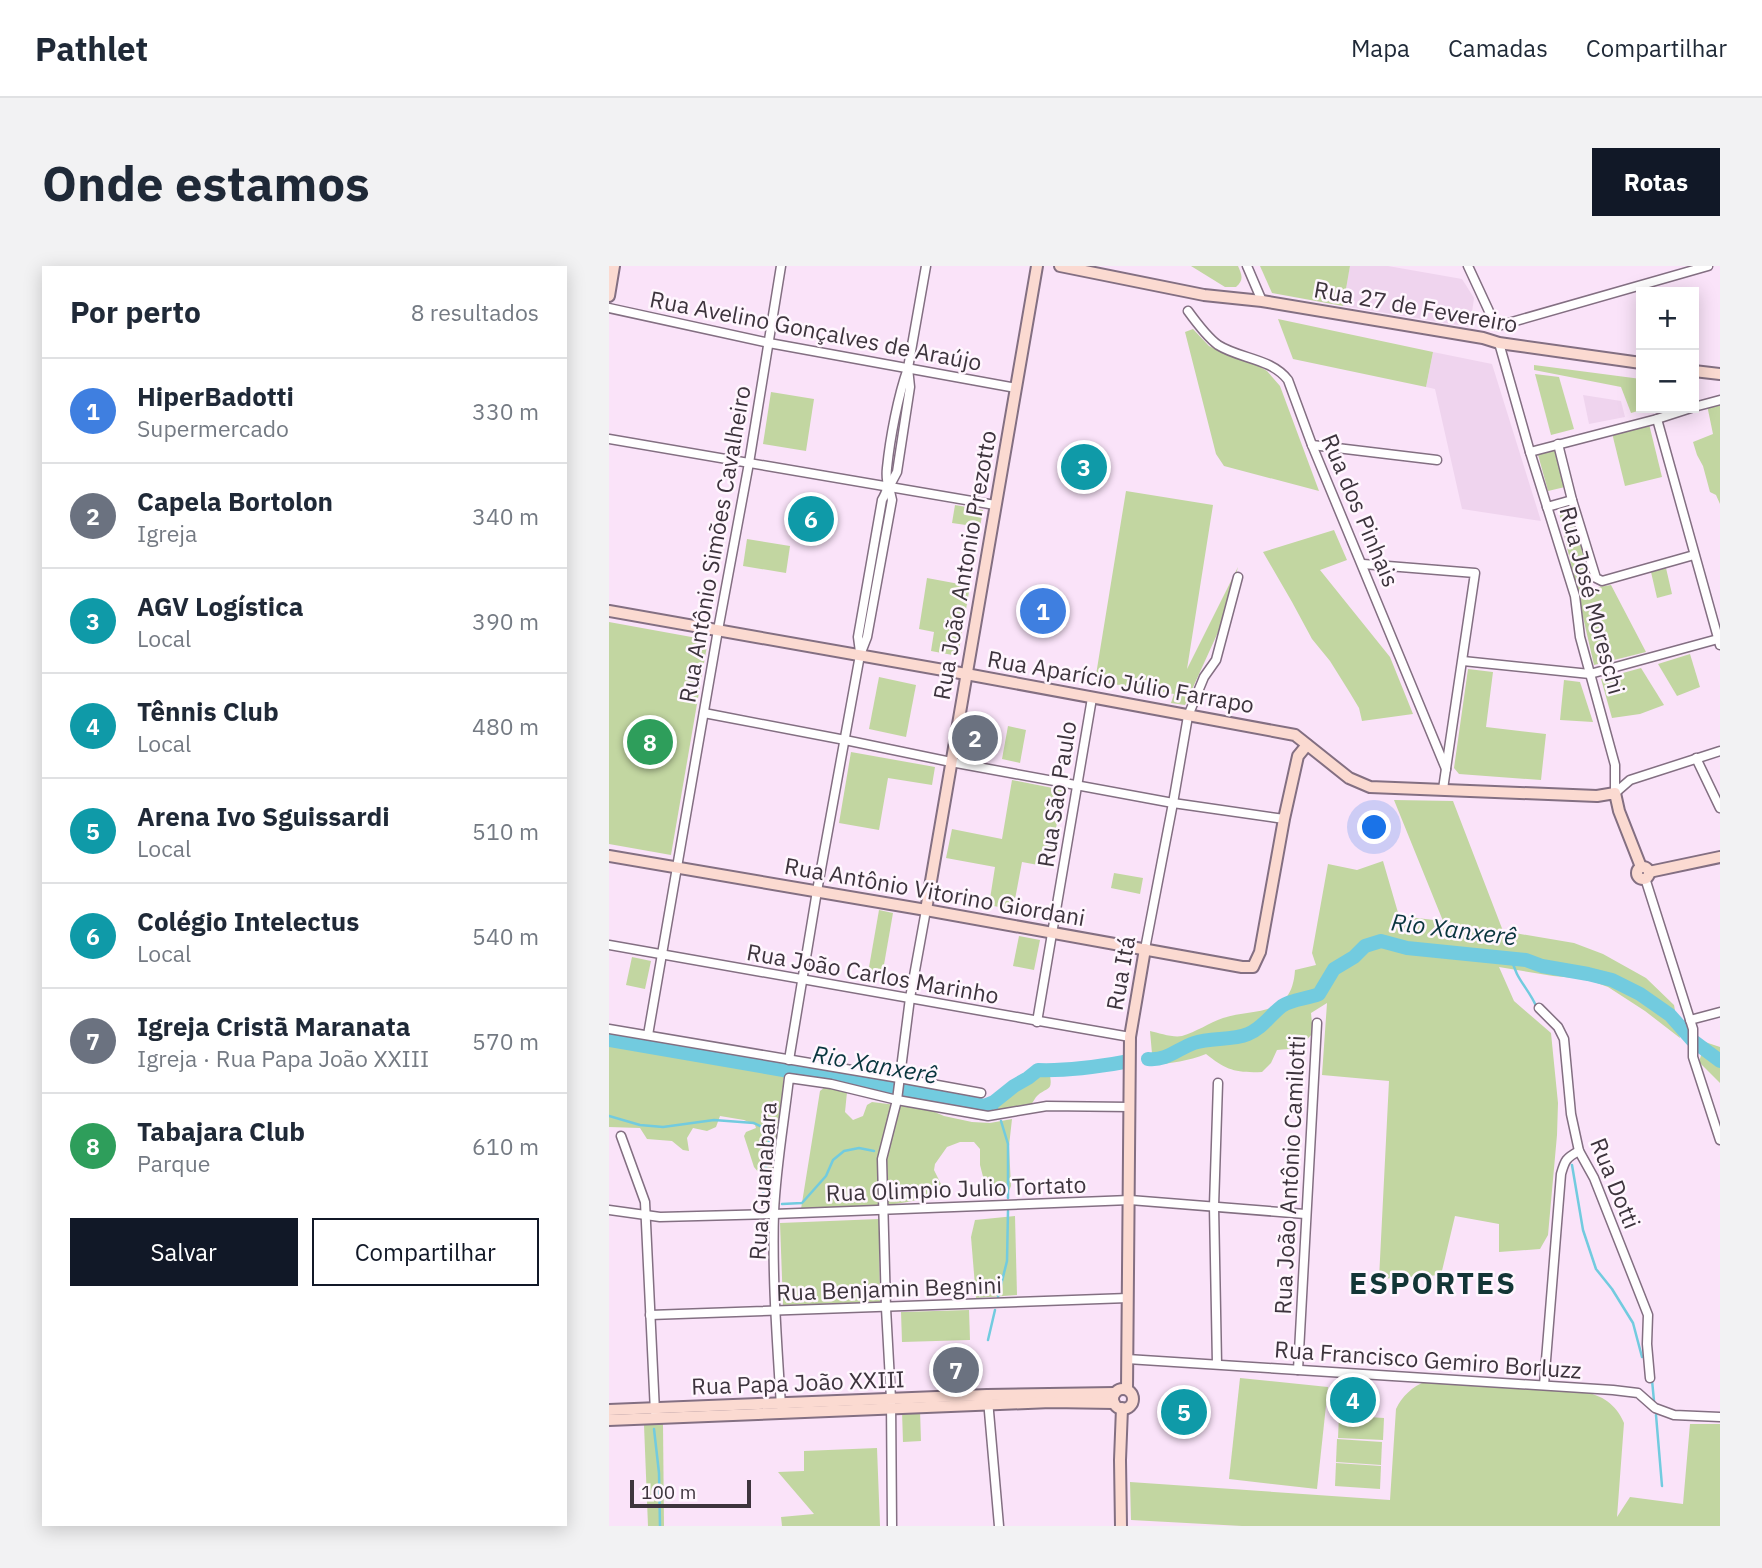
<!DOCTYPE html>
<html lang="pt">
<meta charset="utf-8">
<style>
:root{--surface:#fff;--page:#f2f2f3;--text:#1f2937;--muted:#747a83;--line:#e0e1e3;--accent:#111827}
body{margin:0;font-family:"IBM Plex Sans",sans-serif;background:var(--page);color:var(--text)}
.controls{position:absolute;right:21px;top:21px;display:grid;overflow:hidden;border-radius:0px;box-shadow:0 4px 18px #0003}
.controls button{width:63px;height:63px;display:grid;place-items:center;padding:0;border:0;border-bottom:2px solid var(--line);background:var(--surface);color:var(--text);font:35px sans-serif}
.scale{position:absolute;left:21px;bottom:18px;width:121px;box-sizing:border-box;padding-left:7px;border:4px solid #3d343d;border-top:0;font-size:19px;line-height:24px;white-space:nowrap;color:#3d343d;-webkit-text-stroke:5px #fff6fe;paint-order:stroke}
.you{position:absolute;left:766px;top:562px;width:24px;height:24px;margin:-18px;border:5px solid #fff;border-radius:50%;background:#1a73e8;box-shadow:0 0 0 10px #1a73e833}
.badge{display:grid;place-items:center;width:46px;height:46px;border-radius:50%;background:var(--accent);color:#fff;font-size:23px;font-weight:700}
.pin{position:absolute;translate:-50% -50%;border:4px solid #fff;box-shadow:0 2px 7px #0006}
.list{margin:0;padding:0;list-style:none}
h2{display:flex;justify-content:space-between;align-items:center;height:91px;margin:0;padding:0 28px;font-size:30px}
h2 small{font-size:23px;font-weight:400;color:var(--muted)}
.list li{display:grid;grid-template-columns:46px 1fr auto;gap:21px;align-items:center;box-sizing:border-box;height:105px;padding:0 28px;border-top:2px solid var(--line)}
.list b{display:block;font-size:26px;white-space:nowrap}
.list p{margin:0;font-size:23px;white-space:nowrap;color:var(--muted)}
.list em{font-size:23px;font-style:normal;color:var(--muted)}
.actions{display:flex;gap:14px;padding:21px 28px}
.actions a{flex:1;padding:16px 0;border:2px solid var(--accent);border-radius:0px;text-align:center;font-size:24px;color:var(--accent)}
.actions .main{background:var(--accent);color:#fff}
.map{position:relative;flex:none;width:1111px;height:1260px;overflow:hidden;border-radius:0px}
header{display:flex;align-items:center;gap:42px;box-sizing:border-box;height:98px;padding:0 35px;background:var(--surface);border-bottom:2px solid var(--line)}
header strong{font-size:33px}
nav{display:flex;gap:38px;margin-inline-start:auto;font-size:24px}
.intro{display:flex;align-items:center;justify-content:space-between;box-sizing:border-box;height:168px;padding:0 42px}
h1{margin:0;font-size:49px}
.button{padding:18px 32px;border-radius:0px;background:var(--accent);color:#fff;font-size:24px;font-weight:700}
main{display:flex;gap:42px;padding:0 42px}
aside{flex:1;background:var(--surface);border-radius:0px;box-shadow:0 4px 18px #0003}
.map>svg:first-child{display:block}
</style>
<header>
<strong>Pathlet</strong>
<nav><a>Mapa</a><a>Camadas</a><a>Compartilhar</a></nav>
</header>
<div class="intro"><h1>Onde estamos</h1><a class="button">Rotas</a></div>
<main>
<aside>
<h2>Por perto<small>8 resultados</small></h2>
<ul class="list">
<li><span class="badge" style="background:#3f7fe0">1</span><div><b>HiperBadotti</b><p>Supermercado</p></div><em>330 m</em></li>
<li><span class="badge" style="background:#6b7280">2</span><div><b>Capela Bortolon</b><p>Igreja</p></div><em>340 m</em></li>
<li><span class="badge" style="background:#0f9aa8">3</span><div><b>AGV Logística</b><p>Local</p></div><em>390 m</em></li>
<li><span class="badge" style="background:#0f9aa8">4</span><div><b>Tênnis Club</b><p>Local</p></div><em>480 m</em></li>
<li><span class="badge" style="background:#0f9aa8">5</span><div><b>Arena Ivo Sguissardi</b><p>Local</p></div><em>510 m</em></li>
<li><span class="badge" style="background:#0f9aa8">6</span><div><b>Colégio Intelectus</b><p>Local</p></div><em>540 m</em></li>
<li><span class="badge" style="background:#6b7280">7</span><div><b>Igreja Cristã Maranata</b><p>Igreja · Rua Papa João XXIII</p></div><em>570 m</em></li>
<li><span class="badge" style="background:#2e9e5b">8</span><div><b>Tabajara Club</b><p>Parque</p></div><em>610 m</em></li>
</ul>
<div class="actions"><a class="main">Salvar</a><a>Compartilhar</a></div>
</aside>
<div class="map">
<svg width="1111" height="1260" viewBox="0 0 1111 1260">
<rect width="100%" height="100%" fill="#fae3f9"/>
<g fill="#efd4ee">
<path d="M741,0H779L853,13L865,32L861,61L734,40Z"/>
<path d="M824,86L883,98L932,255L853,243L826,123L817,121Z"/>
<path d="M974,129L1012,135L1016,151L980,158Z"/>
</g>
<g fill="#c2d6a1">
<path d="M582,0H629C633,9 635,14 627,21H616Z"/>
<path d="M651,0H741L734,40L663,27Z"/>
<path d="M669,53L824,86L817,121L684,93Z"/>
<path d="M584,63L600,80L619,89L643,96L658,105L671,120L710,225L615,200L607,188L576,66Z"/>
<path d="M925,99L1032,113V142H1039L1022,147L1012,121L925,104Z"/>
<path d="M926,108L950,111L965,163L942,169Z"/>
<path d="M162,126L205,133L197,185L154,178Z"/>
<path d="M1111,138V238L1107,229L1101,226L1094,200L1088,189L1084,176L1104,168L1098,139Z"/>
<path d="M1040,158L1053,211L1016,220L1003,167Z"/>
<path d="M946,181L956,221L939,225L928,185Z"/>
<path d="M517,225L604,239L578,403L629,301L615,353L576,439L562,437L565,428L486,415Z"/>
<path d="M346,239L374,244L371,261L343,257Z"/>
<path d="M962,240L983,322L1002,319L1037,386L985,399L949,242Z"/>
<path d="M725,264L738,294L711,304L781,391L804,448L753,455L750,442L741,427L721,395L703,373L683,336L654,286Z"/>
<path d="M138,273L181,280L177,307L134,300Z"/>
<path d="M1057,302L1063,328L1048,332L1042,306Z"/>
<path d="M318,312L361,320L349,390L322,385L325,366L310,363Z"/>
<path d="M0,356L99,374L62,589L0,578Z"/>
<path d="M1081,388L1091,421L1068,430L1049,398Z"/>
<path d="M1032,402L1055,439L1031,448L1003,452L992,413Z"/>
<path d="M859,403L884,406L877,461L937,468L932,514L850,508L845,502Z"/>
<path d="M270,411L307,419L297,471L260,463Z"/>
<path d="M955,414L971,416L984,456L951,454Z"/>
<path d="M399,460L417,464L411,497L393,493Z"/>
<path d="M242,486L326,501L323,519L279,512L270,564L230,557Z"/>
<path d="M403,514L454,524L440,601L413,596L404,644L380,639L386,601L337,592L343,563L393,573Z"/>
<path d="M785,534L844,535L894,665L965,677L994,688L1037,712L1065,739L1071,772L1036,745L999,721L977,713L944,710L890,701L905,735L942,767L949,837L948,869L939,969L931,983L890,986V958L846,950L832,1009L770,1013L780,815L713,809L718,737L702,747L704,767L690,782L668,784L662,797L653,806C626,807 617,804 597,788C579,795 563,797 544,799L541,765C550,767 564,772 573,770C587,766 600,757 614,752C647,742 683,752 686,704L707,699L703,687L719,598L748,604L774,595L790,650L834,655Z"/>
<path d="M505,607L534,612L531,628L502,622Z"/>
<path d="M270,644L284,647L273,710L259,707Z"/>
<path d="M410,670L431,674L425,704L404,700Z"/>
<path d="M23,691L42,695L36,723L17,719Z"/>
<path d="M1096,776L1111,781V817L1090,796Z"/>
<path d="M0,779L107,798L148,802L175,807C174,826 171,844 169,863C167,878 169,893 162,907H150L145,901L135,870L137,866L147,862L146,859L135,854L111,850L107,861L98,865L84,862L78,872L80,885L74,884L63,875L38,873L31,862L0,861Z"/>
<path d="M433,807L441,810C444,826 437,821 428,830C426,832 424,836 422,839L380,847C399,835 412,815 433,807Z"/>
<path d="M216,821L238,826L236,846L244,854L254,850L258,839L263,836L319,843L335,850L363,856L381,857L403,853L400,880L402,920L400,925L391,930L378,926L371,899V883L365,876H351L338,881L326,898L325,904L332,918L330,928C284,943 240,941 192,943L211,825Z"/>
<path d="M406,950L408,1029L367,1032L362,971L366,954Z"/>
<path d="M270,953L271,1036L174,1039L171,957Z"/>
<path d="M360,1044L361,1074L293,1076L292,1046Z"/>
<path d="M631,1112L719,1121L708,1223L620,1213Z"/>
<path d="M817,1115L974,1126C993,1129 1007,1138 1015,1157L1008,1251L1021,1231L1074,1238L1081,1158H1111V1260H633L522,1254L521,1216L781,1234L787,1143C793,1130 803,1121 817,1115Z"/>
<path d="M311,1144L312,1175L294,1176L293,1145Z"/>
<path d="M730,1149L775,1152L774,1174L729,1172Z"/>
<path d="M54,1158L55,1260H39L35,1159Z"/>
<path d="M728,1173L773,1176L772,1199L727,1196Z"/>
<path d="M268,1182L271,1260H173L172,1251L205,1248L169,1206L195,1205V1185Z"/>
<path d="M727,1197L772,1200L771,1223L726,1220Z"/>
</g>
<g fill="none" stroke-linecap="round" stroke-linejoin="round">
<g stroke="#72cbdf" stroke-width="2.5">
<path d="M903,692C905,711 920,723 927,740"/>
<path d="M385,836L388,843"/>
<path d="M0,850L31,859L54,861L105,854L145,857L161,865L153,939H159"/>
<path d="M392,855L399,878V932"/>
<path d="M963,899L974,964L987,1003L1003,1023L1024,1057L1033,1091"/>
<path d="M173,938L193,937L217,910L224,894L235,885L250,882L265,885"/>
<path d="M389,1031L398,995L399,945"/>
<path d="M379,1074L386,1044"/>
<path d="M1043,1114L1045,1135"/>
<path d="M1047,1149L1053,1220"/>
<path d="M45,1163L50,1207L51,1260"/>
</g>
<g stroke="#72cbdf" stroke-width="14">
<path d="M0,774L342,833L354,834L375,840L385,836L405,820L419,812L429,804C458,805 487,801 515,796"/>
<path d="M539,793C558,795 568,783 585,777C602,771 622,775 639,768C654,762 661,749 673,740C683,733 698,733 710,728L725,703L745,691L756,680L772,675L798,682L917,694L933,700L979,708L1003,714L1031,728L1061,749L1083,774L1111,795"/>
</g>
<defs>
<g id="street">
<path d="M638,0L653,35"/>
<path d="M859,0L885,56L889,60L1099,0"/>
<path d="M0,42L160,77L407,122"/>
<path d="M579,45C587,56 598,71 609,79C631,93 662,92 679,114L703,179L837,503"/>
<path d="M890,77L921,186L966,330L971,371L1006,499V527"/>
<path d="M1085,141L1111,134"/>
<path d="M1048,153L1111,379"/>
<path d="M0,173L386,239"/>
<path d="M949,178L963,234L987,312L993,315L1085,289"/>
<path d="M703,179L828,194"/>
<path d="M921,186L1048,153L1082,142"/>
<path d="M938,241L963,234"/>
<path d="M754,298L866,307L834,523"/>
<path d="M251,386L249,371L273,234C283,216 276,219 278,202C281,172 289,130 299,102L317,0"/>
<path d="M854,395L981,408L1109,373"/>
<path d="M95,447L236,474L342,496L564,537L675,553"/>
<path d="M1087,492L1111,542"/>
<path d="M1006,527L1021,514L1111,485"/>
<path d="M1036,612L1084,763V791L1111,874"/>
<path d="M0,679L521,771"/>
<path d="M536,683L564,537L579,450L595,411L607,394L629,311"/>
<path d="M930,742L949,761L955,773L962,848L970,885L985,912L1039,1049L1038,1078L1041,1112"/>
<path d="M1081,754L1111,746"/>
<path d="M428,756L483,432"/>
<path d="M0,763L290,812L372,827"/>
<path d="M39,769L109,364L140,197L172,0"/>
<path d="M180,794L208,625L251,389L258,371L283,234L280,221L288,206L301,121L299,102"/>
<path d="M12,870L36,936L46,1146"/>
<path d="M0,944L51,951L165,948L521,934L696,948"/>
<path d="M41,1049L519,1032"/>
<path d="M518,1093L1004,1124L1029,1127L1046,1142L1065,1149L1111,1151"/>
<path d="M608,1098L605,940L609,817"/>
<path d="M689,1104L708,757"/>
<path d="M935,1119L952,908C956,894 957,892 970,885"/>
<path d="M379,1134L390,1260"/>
<path d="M172,1140C168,1075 163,1010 165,946C167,901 175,856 180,812L222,818L288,834L379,850L438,840L521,841"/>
<path d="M283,1260L282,1133L277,1042L273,893L288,834L301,732L317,644"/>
</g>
<g id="secondary">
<path d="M451,0L595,29L653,35L874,72L890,77L1032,97"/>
<path d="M0,30L5,0"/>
<path d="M1085,105L1111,108"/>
<path d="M0,345L357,408L686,469L740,512L761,521L988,530L1006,527L1010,545L1032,601"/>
<path d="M0,590L317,644L633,701H644L651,686L675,553L689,490L698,479"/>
<circle cx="1034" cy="607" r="6"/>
<path d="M1040,606L1111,591"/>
<path d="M317,644L428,0"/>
<path d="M518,1123L521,771L536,683"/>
<circle cx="514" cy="1133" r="10"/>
<path d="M0,1144L378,1129L506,1127"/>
<path d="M0,1154L442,1136L505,1137"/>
<path d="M512,1260L511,1194L513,1142"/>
</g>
</defs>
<use href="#street" stroke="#836f82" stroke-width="11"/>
<use href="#secondary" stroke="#836f82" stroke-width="14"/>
<use href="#street" stroke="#fff" stroke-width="8"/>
<use href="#secondary" stroke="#fbdad1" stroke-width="10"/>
</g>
<g text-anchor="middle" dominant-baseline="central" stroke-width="5" stroke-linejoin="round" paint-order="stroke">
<g font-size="23" fill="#3d343d" stroke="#fff6fe">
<text transform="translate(807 40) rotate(10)">Rua 27 de Fevereiro</text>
<text transform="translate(207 64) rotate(11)">Rua Avelino Gonçalves de Araújo</text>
<text transform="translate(752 244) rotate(67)">Rua dos Pinhais</text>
<text transform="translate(105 278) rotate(-80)">Rua Antônio Simões Cavalheiro</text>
<text transform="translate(355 299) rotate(-80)">Rua João Antonio Prezotto</text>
<text transform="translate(984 334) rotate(75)">Rua José Moreschi</text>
<text transform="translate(512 415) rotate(10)">Rua Aparício Júlio Farrapo</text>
<text transform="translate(447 528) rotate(-81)">Rua São Paulo</text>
<text transform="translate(326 625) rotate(10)">Rua Antônio Vitorino Giordani</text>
<text transform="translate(264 707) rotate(10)">Rua João Carlos Marinho</text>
<text transform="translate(511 707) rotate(-80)">Rua Itá</text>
<text transform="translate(680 909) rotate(-87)">Rua João Antônio Camilotti</text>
<text transform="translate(153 915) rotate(-86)">Rua Guanabara</text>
<text transform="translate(1007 917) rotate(68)">Rua Dotti</text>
<text transform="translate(347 922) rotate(-2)">Rua Olimpio Julio Tortato</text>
<text transform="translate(280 1022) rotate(-2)">Rua Benjamin Begnini</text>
<text transform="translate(819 1093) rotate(4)">Rua Francisco Gemiro Borluzz</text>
<text transform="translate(189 1116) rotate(-2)">Rua Papa João XXIII</text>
</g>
<g font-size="24" font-style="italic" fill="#09353e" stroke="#fff6fe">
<text transform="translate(845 663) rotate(7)">Rio Xanxerê</text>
<text transform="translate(266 798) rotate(10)">Rio Xanxerê</text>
</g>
<g font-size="30" font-weight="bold" letter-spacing="2" fill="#133636" stroke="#fff6fe">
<text x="824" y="1016">ESPORTES</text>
</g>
</g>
</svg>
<div class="controls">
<button>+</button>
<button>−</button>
</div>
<div class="scale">100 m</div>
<div class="you"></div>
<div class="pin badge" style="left:434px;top:345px;background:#3f7fe0">1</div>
<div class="pin badge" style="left:366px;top:472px;background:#6b7280">2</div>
<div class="pin badge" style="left:475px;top:201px;background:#0f9aa8">3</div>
<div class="pin badge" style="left:744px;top:1134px;background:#0f9aa8">4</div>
<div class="pin badge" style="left:575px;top:1146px;background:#0f9aa8">5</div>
<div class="pin badge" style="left:202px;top:253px;background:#0f9aa8">6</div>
<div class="pin badge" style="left:347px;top:1104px;background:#6b7280">7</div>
<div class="pin badge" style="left:41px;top:476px;background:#2e9e5b">8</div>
</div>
</main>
